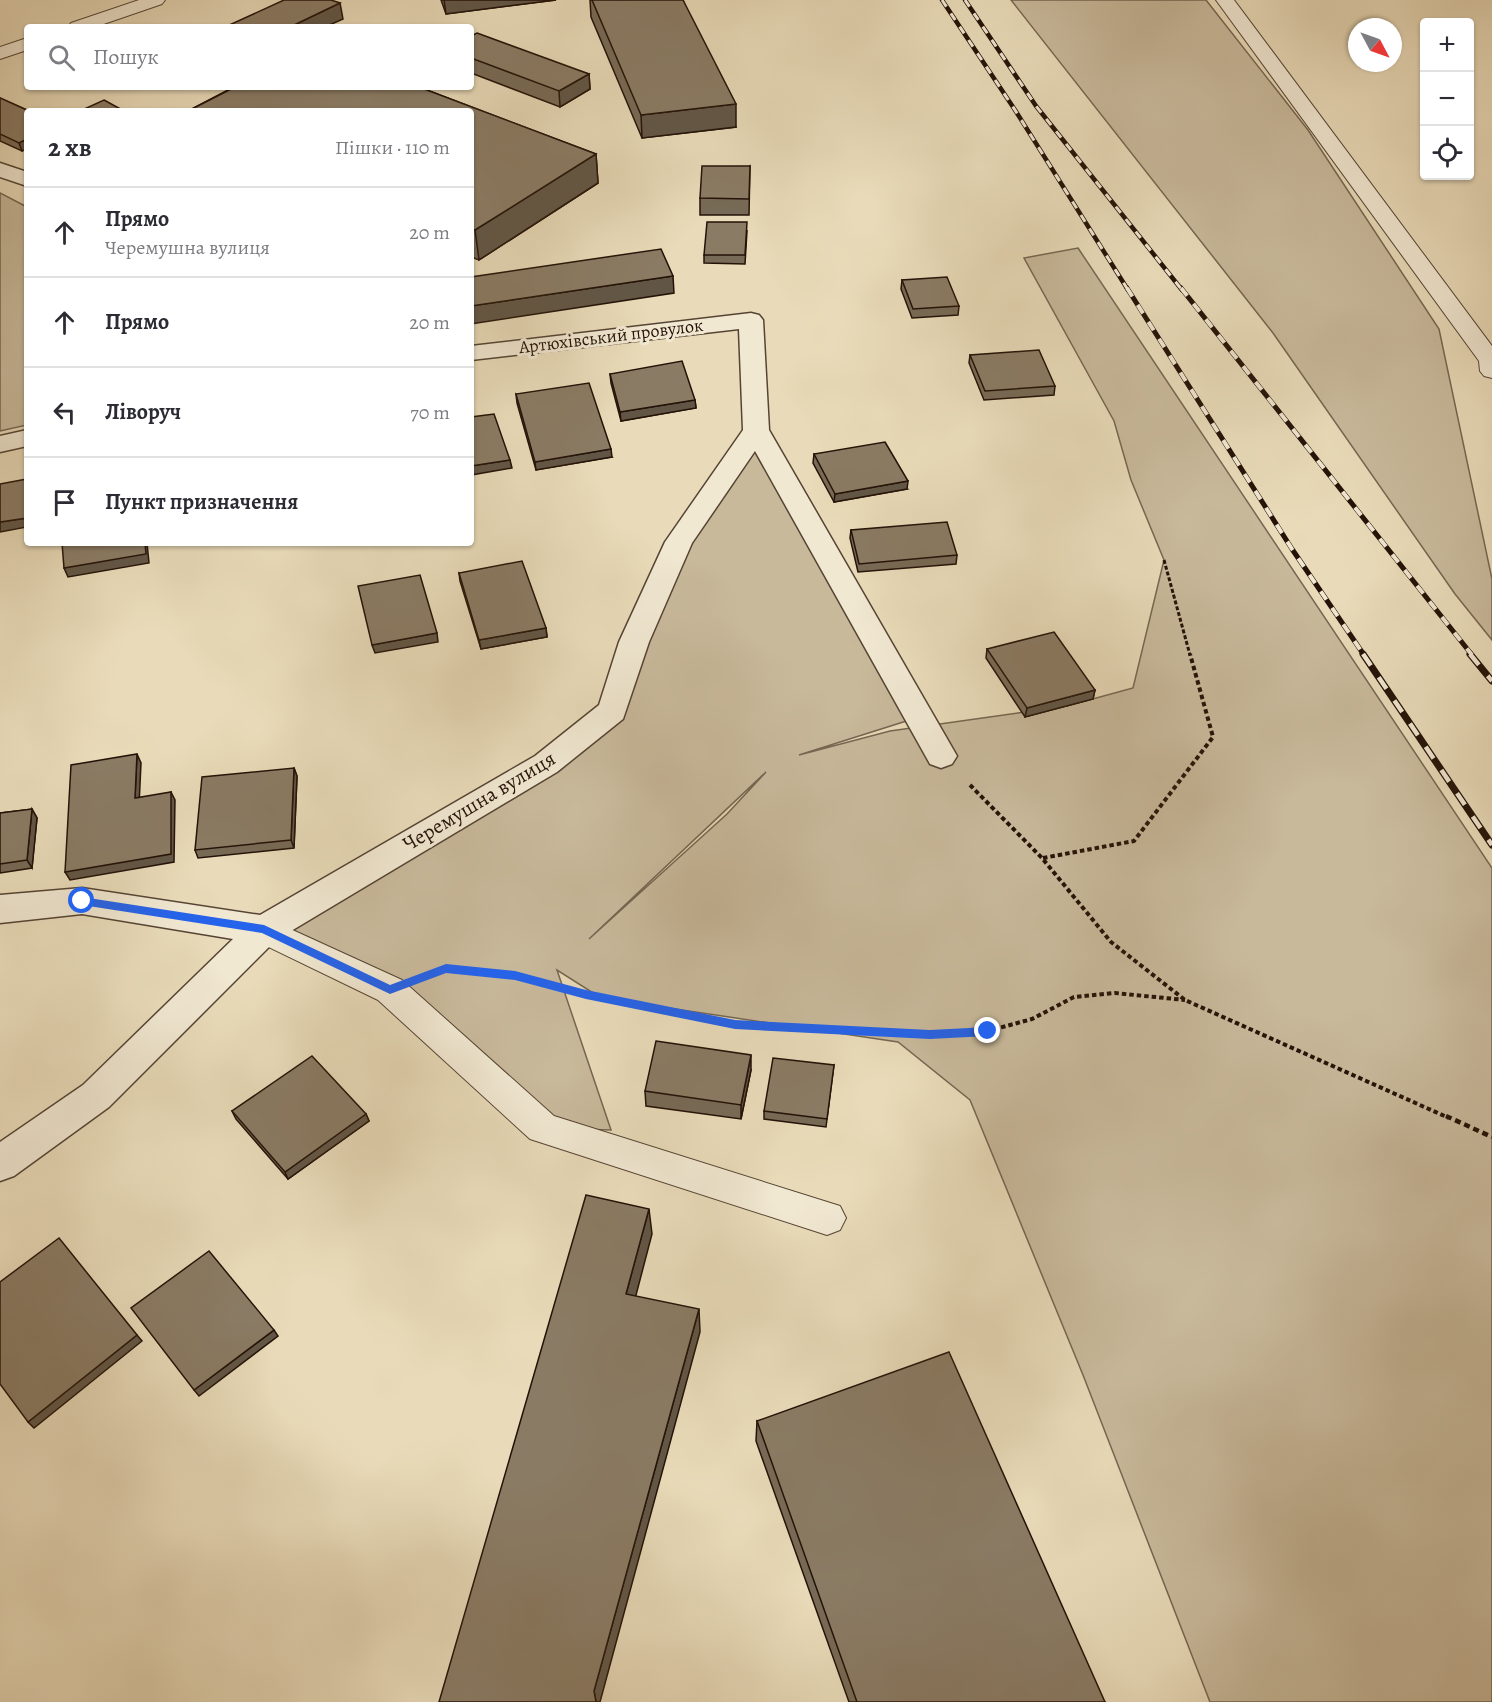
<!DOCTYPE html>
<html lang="uk">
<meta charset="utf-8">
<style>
:root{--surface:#fff;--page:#f2f2f3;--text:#2b2b33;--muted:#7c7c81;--line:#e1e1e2}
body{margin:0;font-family:Alegreya,serif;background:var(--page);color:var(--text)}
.controls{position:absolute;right:18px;top:18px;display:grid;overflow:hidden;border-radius:6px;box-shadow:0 2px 4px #0004}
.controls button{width:54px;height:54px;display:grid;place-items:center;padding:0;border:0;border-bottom:2px solid var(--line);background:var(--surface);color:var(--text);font:30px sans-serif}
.compass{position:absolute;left:1348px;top:18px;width:54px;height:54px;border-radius:50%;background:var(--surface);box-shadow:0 2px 4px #0004;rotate:131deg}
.stop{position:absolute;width:18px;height:18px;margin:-14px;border:4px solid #2563eb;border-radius:50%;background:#fff}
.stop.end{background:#2563eb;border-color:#fff;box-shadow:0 2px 6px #0008}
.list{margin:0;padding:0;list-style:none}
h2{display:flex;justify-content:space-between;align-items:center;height:78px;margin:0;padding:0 24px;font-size:26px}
h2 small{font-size:20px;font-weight:400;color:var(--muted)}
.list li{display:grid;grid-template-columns:39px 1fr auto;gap:18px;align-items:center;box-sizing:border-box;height:90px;padding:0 24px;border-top:2px solid var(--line)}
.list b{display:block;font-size:22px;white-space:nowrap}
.list p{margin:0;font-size:20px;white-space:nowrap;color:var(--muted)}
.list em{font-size:20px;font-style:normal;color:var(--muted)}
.icon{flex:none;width:33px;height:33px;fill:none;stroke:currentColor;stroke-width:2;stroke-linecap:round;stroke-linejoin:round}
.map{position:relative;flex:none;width:1492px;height:1702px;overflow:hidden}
.search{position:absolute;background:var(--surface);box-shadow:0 2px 4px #0004;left:24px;top:24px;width:450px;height:66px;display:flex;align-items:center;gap:15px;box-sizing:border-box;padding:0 21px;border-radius:6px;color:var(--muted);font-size:22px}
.panel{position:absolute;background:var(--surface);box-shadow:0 2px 4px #0004;left:24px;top:108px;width:450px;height:438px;border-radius:6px}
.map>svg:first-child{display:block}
</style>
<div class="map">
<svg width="1492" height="1702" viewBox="0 0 1492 1702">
<rect width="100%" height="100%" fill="#e9dbb9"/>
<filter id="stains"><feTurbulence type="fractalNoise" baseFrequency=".00333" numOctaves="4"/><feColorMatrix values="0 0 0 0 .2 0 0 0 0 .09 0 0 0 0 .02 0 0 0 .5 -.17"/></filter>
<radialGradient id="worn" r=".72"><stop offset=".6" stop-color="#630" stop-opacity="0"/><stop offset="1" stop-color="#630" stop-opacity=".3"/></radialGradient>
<g fill="#c8b99b" stroke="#766652" stroke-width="1.5" fill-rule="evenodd">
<path d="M1011,0H1206L1308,130L1439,329L1492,579V640L1455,594L1273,333Z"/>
<path d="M0,193L27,207V425L0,431Z"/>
<path d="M1078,248L1492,868V1702H1210L1083,1375L970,1100L898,1042L601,998L557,970L611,1130L543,1128L390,990L264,930L612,711L634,642L756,430L919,717L799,755L890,731L1067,706L1133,688L1164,560L1131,480L1114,421L1024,258ZM766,772L727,814L589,939Z"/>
</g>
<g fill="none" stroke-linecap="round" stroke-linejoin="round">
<defs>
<g id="service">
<path d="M139,0H165L162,4L95,27H68L71,23Z"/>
<path d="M1216,0H1234L1492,346V378L1484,376L1480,371L1479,361Z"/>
<path d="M27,38V50L0,59V47Z"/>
<path d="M264,917L402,980L554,1116L840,1206L846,1218L840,1230L827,1235L530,1139L378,1000L252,939L248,930L252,921Z"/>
</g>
<g id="minor">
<path d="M0,163L27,172V186L0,177Z"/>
<path d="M751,313L759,315L763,320L769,430L957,756L952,764L941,768L930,764L755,451L692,543L649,642L623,719L557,772L276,940L109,1107L14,1176L0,1181V1142L83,1085L233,939L82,914L0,923V895L82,888L260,915L535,756L599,705L619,642L665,542L743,430L739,329L471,360V346Z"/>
<path d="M27,430V446L0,452V436Z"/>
</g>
</defs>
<use href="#service" stroke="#554434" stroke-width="2"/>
<use href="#minor" stroke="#554434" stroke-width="3"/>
<path stroke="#241208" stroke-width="3" stroke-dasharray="4 2" stroke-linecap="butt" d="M1164,560L1190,655"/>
<g stroke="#241208" stroke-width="4" stroke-dasharray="4.5 3" stroke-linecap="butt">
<path d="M970,785L1042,858L1111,942L1185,1000L1449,1118"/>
<path d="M1043,858L1134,841L1213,737L1190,654"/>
<path d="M438,971L446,969L515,975L586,994L735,1024L930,1035L988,1031L1032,1019L1074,997L1115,993L1185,1000"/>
</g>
<path stroke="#241208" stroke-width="4.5" stroke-dasharray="6 4" stroke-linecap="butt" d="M1446,1116L1492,1137"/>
<use href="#service" fill="#f1e8d2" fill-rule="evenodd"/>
<use href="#minor" fill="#f1e8d2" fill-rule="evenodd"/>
<defs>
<g id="rail-far2">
<path d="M942,0L1015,110L1128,290"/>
<path d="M965,0L1036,106L1182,290"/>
</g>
<g id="rail-far1">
<path d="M1127,288L1292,549L1364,655"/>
<path d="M1181,288L1472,655"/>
</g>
<g id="rail">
<path d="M1363,654L1492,845"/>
<path d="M1470,654L1492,681"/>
</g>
</defs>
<use href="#rail-far2" stroke="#241208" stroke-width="4.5"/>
<use href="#rail-far1" stroke="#241208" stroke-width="5"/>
<use href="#rail" stroke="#241208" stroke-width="7"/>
<use href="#rail-far2" stroke="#f1e8d2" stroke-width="3" stroke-dasharray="8" stroke-linecap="butt"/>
<use href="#rail-far1" stroke="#f1e8d2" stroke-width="4" stroke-dasharray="10" stroke-linecap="butt"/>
<use href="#rail" stroke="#f1e8d2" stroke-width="4.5" stroke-dasharray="14" stroke-linecap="butt"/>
</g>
<g fill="#776a56" stroke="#241208" stroke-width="1.5">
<path d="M441,0H556L446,14Z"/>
<path d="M590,0H683L736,127L642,138L591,17Z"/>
<path d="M471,36L589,74L590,89L560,107L471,73Z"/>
<path d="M220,87H419L596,154L598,183L479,260L471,257V111H188L228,90Z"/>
<path d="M0,98L29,111L22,151L0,141Z"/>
<path d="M750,166L749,215H700V198Z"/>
<path d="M747,231L745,264L704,263V255Z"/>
<path d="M902,280L959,306L958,315L912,318L901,289Z"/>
<path d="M970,355L1055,386L1054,395L984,400L969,363Z"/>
<path d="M610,374L695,400L696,408L621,421L611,383Z"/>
<path d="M516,394L612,457L536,470L517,403Z"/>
<path d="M814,454L907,489L834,502L813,463Z"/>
<path d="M851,530L957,555L956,564L858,572L850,538Z"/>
<path d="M459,573L546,628L547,637L481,649L460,581Z"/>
<path d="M987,649L1095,690L1093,699L1025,717L986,658Z"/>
<path d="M294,768L297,776L294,848L198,858L195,850Z"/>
<path d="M32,809L37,818L32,868L0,873V813Z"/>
<path d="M834,1065L826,1127L764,1119V1111Z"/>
<path d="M751,1070L741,1119L646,1106L645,1091Z"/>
<path d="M232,1111L366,1114L369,1121L288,1179L236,1119Z"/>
<path d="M757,1421L1105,1702H849L756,1441Z"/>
</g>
<g fill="#615646" stroke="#241208" stroke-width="1.5">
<path d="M444,0H556L446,14Z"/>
<path d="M340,3L343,19L325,27H290Z"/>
<path d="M589,74L590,89L560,107L559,91Z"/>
<path d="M736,104V127L642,138L641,115Z"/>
<path d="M27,139V149L22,151L19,143Z"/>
<path d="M596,154L598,183L479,260L475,230Z"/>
<path d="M673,276L674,293L471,324V306Z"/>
<path d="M695,400L696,408L621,421L620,412Z"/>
<path d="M611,449L612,457L536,470L535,462Z"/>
<path d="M510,460L512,468L471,475V466Z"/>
<path d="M908,481L907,489L834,502L835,494Z"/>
<path d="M27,518V527L0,532V522Z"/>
<path d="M145,543H147L149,563L68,577L64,568Z"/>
<path d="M546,628L547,637L481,649L479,640Z"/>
<path d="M437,633L438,642L375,653L372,645Z"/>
<path d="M1095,690L1093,699L1025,717L1027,708Z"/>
<path d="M137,754L141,763L139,806L135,798Z"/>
<path d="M294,768L297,776L294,848L291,840Z"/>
<path d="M171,792L175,800L174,862L70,880L65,872Z"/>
<path d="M32,809L37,818L32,868L27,860Z"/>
<path d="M751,1055V1070L741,1119V1105Z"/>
<path d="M366,1114L369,1121L288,1179L285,1172Z"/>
<path d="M649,1209L652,1234L630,1318L626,1294Z"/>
<path d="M699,1309L700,1332L600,1702H596L594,1691Z"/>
<path d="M274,1330L278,1336L199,1396L194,1390Z"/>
<path d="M137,1335L142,1341L34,1428L28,1422Z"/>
</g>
<g fill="#8a7b64" stroke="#241208" stroke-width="1.5">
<path d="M284,0H331L340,3L290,27H225Z"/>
<path d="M592,0H683L736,104L641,115Z"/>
<path d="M477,33L589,74L559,91L471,58V36Z"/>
<path d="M235,87H419L596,154L475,230L471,229V111H188Z"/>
<path d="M0,98L29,111H27V139L19,143L0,134Z"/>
<path d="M104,100L124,111H80Z"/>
<path d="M702,166H750L749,199L700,198Z"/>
<path d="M707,222H747L745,255H704Z"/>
<path d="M661,249L673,276L471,306V277Z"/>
<path d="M947,277L959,306L913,309L902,280Z"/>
<path d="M1039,350L1055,386L985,391L970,355Z"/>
<path d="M682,361L695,400L620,412L610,374Z"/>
<path d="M589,383L611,449L535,462L516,394Z"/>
<path d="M494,414L510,460L471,466V417Z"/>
<path d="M885,442L908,481L835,494L814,454Z"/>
<path d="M27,479V518L0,522V484Z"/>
<path d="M947,522L957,555L859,564L851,530Z"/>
<path d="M62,543H145L146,554L64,568Z"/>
<path d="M522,561L546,628L479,640L459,573Z"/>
<path d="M420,575L437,633L372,645L358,586Z"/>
<path d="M1054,632L1095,690L1027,708L987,649Z"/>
<path d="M137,754L135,798L171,792V854L65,872L71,765Z"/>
<path d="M294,768L291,840L195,850L202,777Z"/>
<path d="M32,809L27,860L0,864V813Z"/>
<path d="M656,1041L751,1055L741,1105L645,1091Z"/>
<path d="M312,1056L366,1114L285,1172L232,1111Z"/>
<path d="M773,1058L834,1065L827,1119L764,1111Z"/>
<path d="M586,1195L649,1209L626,1294L699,1309L594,1691L596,1702H439Z"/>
<path d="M59,1238L137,1335L28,1422L0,1384V1282Z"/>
<path d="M209,1251L274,1330L194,1390L131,1308Z"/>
<path d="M949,1352L1105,1702H857L757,1421Z"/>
</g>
<path fill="#2563eb" d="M82,897L264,925L390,985L446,964L515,971L586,990L735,1020L930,1030L988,1027L993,1031L988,1036L930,1039L735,1029L586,999L515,980L446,973L390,994L262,933L82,905L77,901Z"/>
<g text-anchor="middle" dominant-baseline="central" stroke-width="6" stroke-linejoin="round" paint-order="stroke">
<g font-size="18" fill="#241208" stroke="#f1e8d2">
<text transform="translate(611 336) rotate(-7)">Артюхівський провулок</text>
</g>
<g font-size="21" fill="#241208" stroke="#f1e8d2">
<text transform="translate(479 801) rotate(-31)">Черемушна вулиця</text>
</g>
</g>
<rect width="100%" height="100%" filter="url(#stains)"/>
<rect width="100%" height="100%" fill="url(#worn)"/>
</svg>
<div class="controls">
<button>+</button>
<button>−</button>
<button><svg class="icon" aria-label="locate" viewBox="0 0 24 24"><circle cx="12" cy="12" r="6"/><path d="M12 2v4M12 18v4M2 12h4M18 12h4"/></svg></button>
</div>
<svg class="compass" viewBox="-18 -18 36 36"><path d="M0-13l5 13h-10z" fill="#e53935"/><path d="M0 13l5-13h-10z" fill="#7c7c81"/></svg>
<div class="stop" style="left:82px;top:901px"></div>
<div class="stop end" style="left:988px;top:1031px"></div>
<div class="search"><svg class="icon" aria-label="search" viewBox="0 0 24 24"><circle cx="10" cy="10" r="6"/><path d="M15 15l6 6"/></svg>Пошук</div>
<section class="panel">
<h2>2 хв<small>Пішки · 110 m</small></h2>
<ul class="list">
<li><svg class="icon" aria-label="ahead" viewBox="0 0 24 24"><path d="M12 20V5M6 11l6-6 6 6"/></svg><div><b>Прямо</b><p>Черемушна вулиця</p></div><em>20 m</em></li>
<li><svg class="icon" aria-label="ahead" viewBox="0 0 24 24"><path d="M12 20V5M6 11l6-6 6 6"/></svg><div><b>Прямо</b></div><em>20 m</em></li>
<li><svg class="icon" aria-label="left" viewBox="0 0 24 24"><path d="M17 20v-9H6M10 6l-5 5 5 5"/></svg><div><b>Ліворуч</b></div><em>70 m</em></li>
<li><svg class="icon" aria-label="arrive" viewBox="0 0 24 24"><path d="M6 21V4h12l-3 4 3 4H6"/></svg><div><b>Пункт призначення</b></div></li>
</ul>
</section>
</div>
